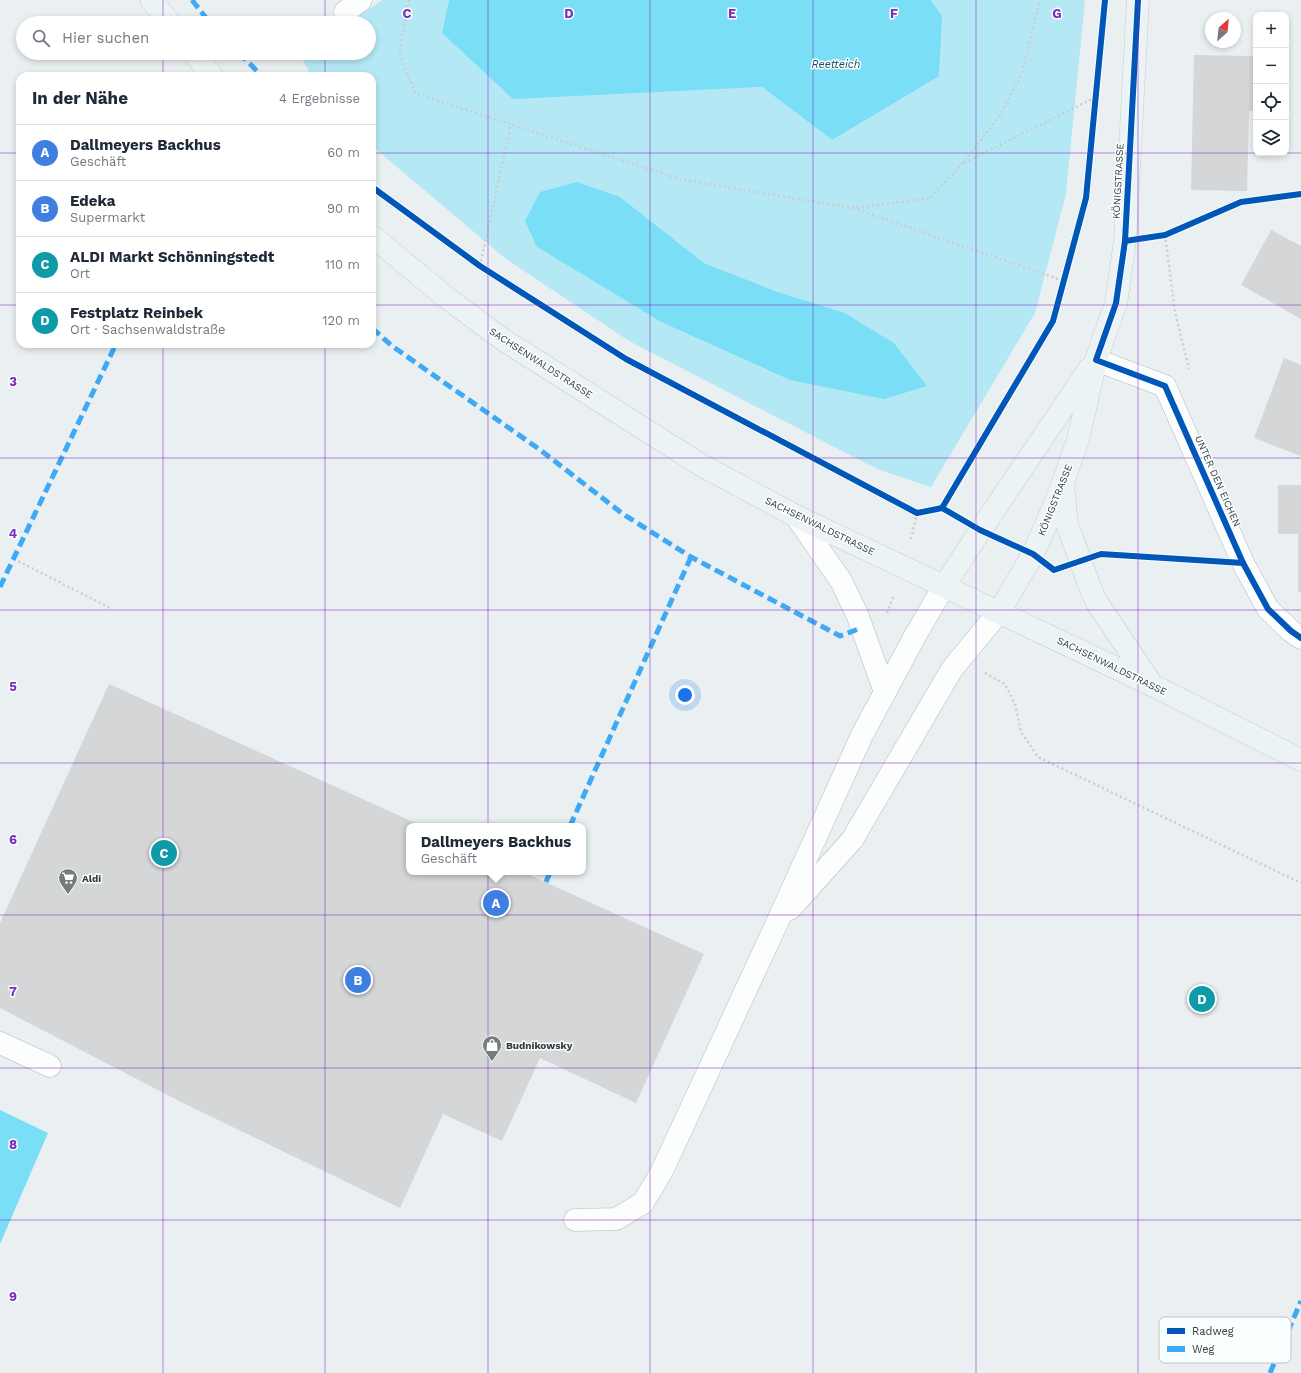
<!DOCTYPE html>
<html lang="de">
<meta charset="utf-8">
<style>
:root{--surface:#fff;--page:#f2f2f3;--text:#1f2937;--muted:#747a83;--line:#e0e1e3;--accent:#ea580c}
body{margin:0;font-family:"Work Sans",sans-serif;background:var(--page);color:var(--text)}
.controls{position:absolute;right:12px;top:12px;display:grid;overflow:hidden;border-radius:8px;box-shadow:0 2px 6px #0003}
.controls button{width:36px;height:36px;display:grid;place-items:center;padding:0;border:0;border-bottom:1px solid var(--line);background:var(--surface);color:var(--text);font:20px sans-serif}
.compass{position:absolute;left:1205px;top:12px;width:36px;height:36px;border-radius:50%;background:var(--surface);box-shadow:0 2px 6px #0003;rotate:27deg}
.you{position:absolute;left:685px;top:695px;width:14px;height:14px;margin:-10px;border:3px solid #fff;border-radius:50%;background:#1a73e8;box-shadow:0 0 0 6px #1a73e833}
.badge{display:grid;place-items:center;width:26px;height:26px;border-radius:50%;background:var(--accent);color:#fff;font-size:13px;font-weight:700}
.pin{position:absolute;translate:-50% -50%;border:2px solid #fff;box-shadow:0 1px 4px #0006}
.popup{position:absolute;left:406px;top:823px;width:180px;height:52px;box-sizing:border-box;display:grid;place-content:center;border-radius:8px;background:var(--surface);filter:drop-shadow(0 1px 3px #0005);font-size:13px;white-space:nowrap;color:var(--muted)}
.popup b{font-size:15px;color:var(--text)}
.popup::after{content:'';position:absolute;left:50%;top:100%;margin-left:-8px;border:8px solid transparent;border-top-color:var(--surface)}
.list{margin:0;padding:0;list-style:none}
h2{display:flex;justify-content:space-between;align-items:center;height:52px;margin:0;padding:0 16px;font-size:17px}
h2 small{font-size:13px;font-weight:400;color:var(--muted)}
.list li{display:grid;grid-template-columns:26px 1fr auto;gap:12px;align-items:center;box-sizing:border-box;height:56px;padding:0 16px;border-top:1px solid var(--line)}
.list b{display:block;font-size:15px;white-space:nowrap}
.list p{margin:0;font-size:13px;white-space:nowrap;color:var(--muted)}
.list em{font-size:13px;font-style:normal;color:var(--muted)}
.icon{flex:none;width:22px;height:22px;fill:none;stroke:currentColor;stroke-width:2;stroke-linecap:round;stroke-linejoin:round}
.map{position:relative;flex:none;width:1301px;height:1373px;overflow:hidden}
.search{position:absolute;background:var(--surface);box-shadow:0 2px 6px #0003;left:16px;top:16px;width:360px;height:44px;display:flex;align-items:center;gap:10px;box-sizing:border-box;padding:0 14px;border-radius:22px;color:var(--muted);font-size:15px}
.panel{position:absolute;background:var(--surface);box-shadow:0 2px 6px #0003;left:16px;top:72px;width:360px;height:276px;border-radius:12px}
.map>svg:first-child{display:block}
</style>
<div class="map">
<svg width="1301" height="1373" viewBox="0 0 1301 1373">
<rect width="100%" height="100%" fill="#eaf0f2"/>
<path fill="#b5e8f5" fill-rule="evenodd" d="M382,0H449L442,33L513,98L762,87L832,140L942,16L931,0H1085L1066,194L1035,313L931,487L877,469L629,341L506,259L372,146V76H311L301,56L305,53H369V23H349ZM620,197L704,263L778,292L845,313L894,343L927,386L790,380L661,322L537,247Z"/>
<g fill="#7adef6">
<path d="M449,0H931L942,16L939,76L832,140L762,87L513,99L442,33Z"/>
<path d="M577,182L620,197L704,263L778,292L845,313L894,343L927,386L884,399L790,380L661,322L537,247L525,221L540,192Z"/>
<path d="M0,1110L48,1133L0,1244Z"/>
</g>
<g fill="#d4d6d8">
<path d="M1194,55L1256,56V111H1249L1247,191L1191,190Z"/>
<path d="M1271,230L1301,246V319L1241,285Z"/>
<path d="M1284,358L1301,365V456L1254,438Z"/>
<path d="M1278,485H1301V592H1298V534H1278Z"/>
<path d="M109,684L422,826H409V872H523L704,954L636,1103L540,1058L502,1141L443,1114L400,1208L183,1103L0,1008V923Z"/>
</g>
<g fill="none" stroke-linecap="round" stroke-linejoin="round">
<defs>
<g id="minor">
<path d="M345,12L361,0"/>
<path d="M1096,360L1165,386L1243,563L1268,609L1291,631L1301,638"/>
<path d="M796,516L841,581L857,614L885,692"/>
<path d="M790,909L852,840L952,669L999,612"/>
<path d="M0,1043L50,1066"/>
<path d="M575,1220L616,1219L643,1203L662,1171L776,925L862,735L915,636L944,586"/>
</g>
<g id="major">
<path d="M151,0L170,23"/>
<path d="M194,53L212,76"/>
<path d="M372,236L447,298L502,339L701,465L796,516L1152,685L1301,760"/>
<path d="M1063,486L1067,524L1090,587L1096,601L1152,685"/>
<path d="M944,586L992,513L1089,369"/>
<path d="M999,612L1033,554L1057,499L1078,440L1096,360L1116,303L1125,241L1138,0"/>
</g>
</defs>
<use href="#minor" stroke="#b6bbbd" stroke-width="23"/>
<use href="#major" stroke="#c8cbcc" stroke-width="23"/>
<g stroke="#cbcdcd" stroke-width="2.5" stroke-dasharray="2 3" stroke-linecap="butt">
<path d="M409,0L399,52L415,93L679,179L852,208L930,198L962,164L999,117L1021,76L1040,0"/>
<path d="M964,163L1096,97"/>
<path d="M853,208L1064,281"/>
<path d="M1165,235L1175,312L1189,369"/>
<path d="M480,266L511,124"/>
<path d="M911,539L917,513"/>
<path d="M14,559L112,609"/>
<path d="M887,613L894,595"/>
<path d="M985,673L1005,684L1015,704L1021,732L1038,757L1301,883"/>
</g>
<use href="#minor" stroke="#fcfdfd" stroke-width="22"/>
<use href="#major" stroke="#ecf3f5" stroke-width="22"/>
<g stroke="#3fa9f5" stroke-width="5" stroke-dasharray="10 5" stroke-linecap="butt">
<path d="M192,0L210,23"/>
<path d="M239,53L262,76"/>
<path d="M372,328L392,346L539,449L623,514L691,557L840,636L861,628"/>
<path d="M0,587L116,344"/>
<path d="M570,826L691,557"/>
<path d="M546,882L550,872"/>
<path d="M1270,1373L1301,1301"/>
</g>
<defs>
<g id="cycleway">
<path d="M1138,0L1125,241L1116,303L1096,360L1165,386L1243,563L1268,609L1291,631L1301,638"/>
<path d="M372,187L480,266L626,359L917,513L942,508L980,530L1033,554L1054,570L1101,554L1243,563"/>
<path d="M1125,241L1165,235L1241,202L1301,194"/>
<path d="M942,508L1053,321L1086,198L1105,0"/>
</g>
</defs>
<use href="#cycleway" stroke="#f9feff" stroke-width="8"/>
<use href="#cycleway" stroke="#0057b8" stroke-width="6"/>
</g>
<path fill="none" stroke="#7b2cbf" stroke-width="1" stroke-opacity="0.55" d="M163,0V23M325,0V23M488,0V1373M650,0V1373M813,0V1373M976,0V1373M1138,0V1373M163,53V76M325,53V76M0,153H20M372,153H1256M1286,153H1301M0,305H20M372,305H1301M163,344V1373M325,344V1373M0,458H1301M0,610H1301M0,763H1301M0,915H1301M0,1068H1301M0,1220H1301"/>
<defs>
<symbol id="supermarket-pin" viewBox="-11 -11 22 30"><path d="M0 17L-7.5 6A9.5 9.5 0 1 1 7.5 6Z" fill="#767b7c" stroke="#f9feff"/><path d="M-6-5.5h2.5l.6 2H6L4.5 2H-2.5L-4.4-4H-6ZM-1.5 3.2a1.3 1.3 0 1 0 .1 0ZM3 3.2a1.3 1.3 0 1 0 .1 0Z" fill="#fff"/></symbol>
<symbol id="shop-pin" viewBox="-11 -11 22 30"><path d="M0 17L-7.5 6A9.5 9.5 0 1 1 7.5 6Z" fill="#767b7c" stroke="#f9feff"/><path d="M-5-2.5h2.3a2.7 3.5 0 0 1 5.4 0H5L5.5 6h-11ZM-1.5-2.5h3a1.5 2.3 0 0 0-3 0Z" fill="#fff"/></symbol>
</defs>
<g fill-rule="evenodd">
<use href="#supermarket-pin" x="57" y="867" width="22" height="30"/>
<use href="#shop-pin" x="481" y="1034" width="22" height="30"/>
</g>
<g text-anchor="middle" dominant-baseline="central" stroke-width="3" stroke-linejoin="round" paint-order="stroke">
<g font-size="10" fill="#373c3d" stroke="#f9feff">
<text transform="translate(1118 181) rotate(-87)">KÖNIGSTRASSE</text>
<text transform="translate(541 363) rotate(33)">SACHSENWALDSTRASSE</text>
<text transform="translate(1218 481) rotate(66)">UNTER DEN EICHEN</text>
<text transform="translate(1055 500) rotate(-68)">KÖNIGSTRASSE</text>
<text transform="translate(820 526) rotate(26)">SACHSENWALDSTRASSE</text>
<text transform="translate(1112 666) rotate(26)">SACHSENWALDSTRASSE</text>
</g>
<g font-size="10" font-weight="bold" fill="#373c3d" stroke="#f9feff" text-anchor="start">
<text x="82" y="878">Aldi</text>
<text x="506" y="1045">Budnikowsky</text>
</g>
<g font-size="11" font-style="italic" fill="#114d5b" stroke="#f9feff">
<text x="836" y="64">Reetteich</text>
</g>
</g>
<rect x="1159" y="1317" width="132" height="46" rx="6" fill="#f9feff" stroke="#bfc4c5" stroke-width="1"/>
<rect x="1167" y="1328" width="18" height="6" fill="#0057b8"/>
<rect x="1167" y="1346" width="18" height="6" fill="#3fa9f5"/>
<g font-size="11" fill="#373c3d">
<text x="1192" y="1335">Radweg</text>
<text x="1192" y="1353">Weg</text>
</g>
<g font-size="13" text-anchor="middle" font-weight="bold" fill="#7b2cbf" stroke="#f9feff" stroke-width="3" stroke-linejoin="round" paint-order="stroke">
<text x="407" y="18">C</text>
<text x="569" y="18">D</text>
<text x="732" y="18">E</text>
<text x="894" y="18">F</text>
<text x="1057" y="18">G</text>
<text x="13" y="386">3</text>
<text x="13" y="538">4</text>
<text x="13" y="691">5</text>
<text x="13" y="844">6</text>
<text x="13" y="996">7</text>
<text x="13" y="1149">8</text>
<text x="13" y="1301">9</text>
</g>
</svg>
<div class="controls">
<button>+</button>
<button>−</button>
<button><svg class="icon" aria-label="locate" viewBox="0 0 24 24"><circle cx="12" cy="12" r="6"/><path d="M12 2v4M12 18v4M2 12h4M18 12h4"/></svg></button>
<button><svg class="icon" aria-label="layers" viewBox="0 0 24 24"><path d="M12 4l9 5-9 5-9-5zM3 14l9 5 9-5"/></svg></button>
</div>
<svg class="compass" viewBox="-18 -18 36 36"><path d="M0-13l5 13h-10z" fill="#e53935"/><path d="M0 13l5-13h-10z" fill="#747a83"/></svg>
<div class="you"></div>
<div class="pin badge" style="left:496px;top:903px;background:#3f7fe0">A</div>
<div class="popup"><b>Dallmeyers Backhus</b>Geschäft</div>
<div class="pin badge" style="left:358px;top:980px;background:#3f7fe0">B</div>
<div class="pin badge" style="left:164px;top:853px;background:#0f9aa8">C</div>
<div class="pin badge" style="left:1202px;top:999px;background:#0f9aa8">D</div>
<div class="search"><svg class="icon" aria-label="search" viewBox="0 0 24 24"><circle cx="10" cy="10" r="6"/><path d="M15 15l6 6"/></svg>Hier suchen</div>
<section class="panel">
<h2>In der Nähe<small>4 Ergebnisse</small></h2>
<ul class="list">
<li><span class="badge" style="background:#3f7fe0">A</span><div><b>Dallmeyers Backhus</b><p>Geschäft</p></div><em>60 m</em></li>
<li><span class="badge" style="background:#3f7fe0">B</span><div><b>Edeka</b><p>Supermarkt</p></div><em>90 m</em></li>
<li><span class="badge" style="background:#0f9aa8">C</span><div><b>ALDI Markt Schönningstedt</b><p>Ort</p></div><em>110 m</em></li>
<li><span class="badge" style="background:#0f9aa8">D</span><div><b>Festplatz Reinbek</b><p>Ort · Sachsenwaldstraße</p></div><em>120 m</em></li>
</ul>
</section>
</div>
